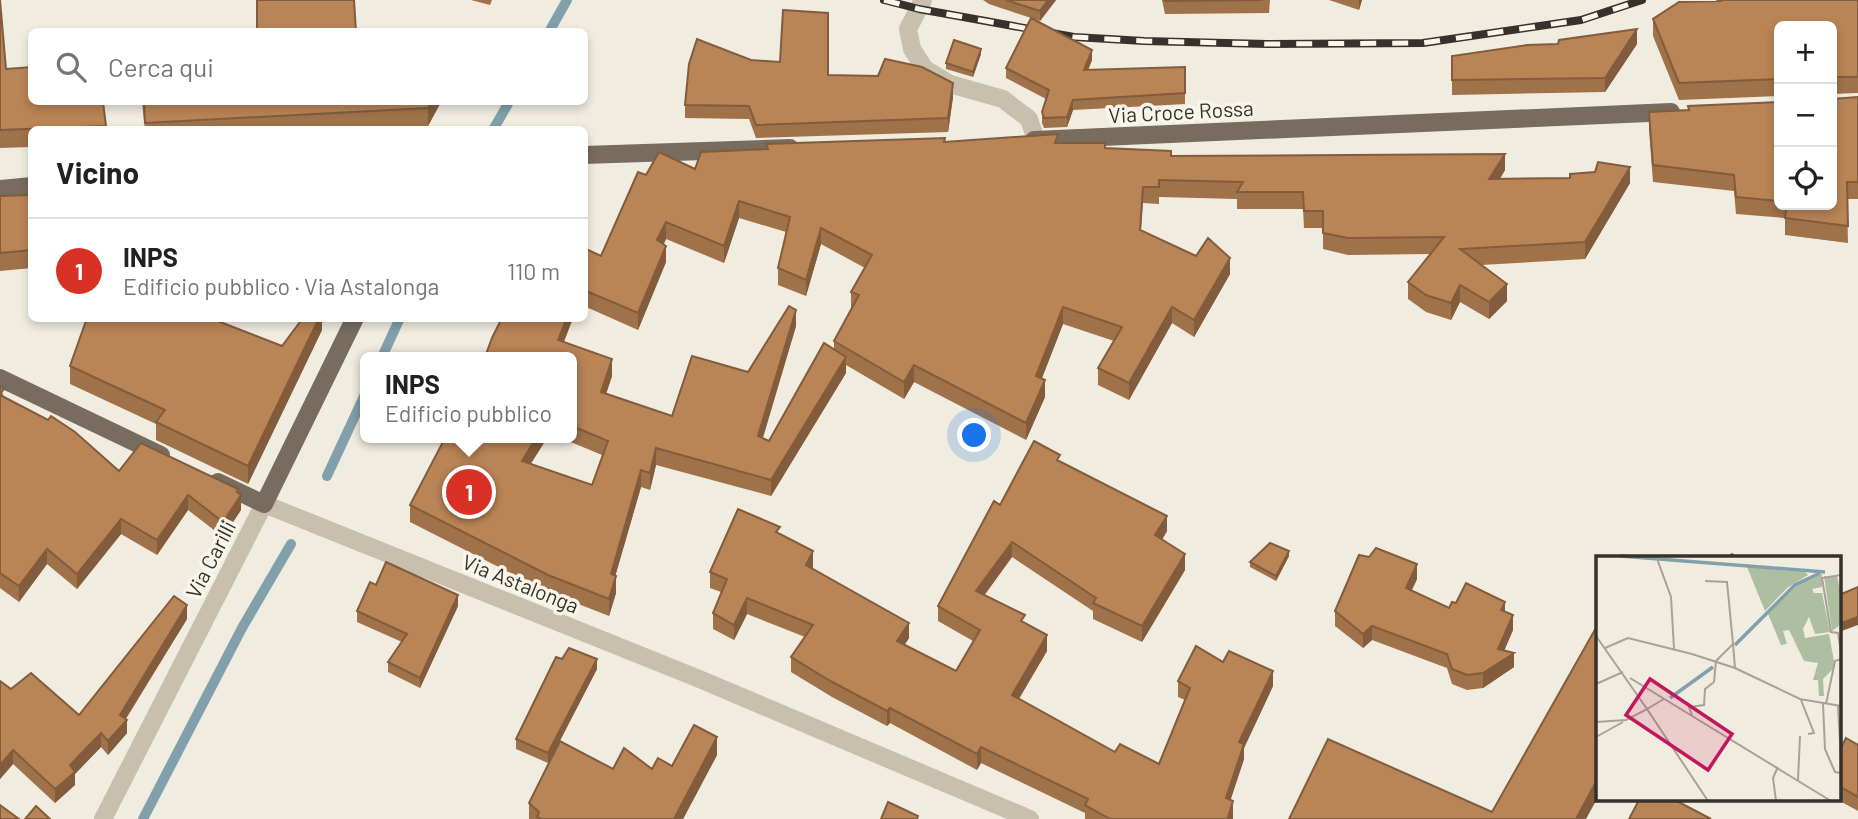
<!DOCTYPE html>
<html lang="it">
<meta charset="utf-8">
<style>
:root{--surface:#fff;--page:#f2f2f2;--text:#202124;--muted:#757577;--line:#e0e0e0;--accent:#d93025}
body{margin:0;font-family:Barlow,sans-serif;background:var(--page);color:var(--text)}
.controls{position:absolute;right:21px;top:21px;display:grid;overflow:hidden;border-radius:10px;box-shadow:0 4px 10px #0003}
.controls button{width:63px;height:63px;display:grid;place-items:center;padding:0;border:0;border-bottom:2px solid var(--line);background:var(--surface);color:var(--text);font:35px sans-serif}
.you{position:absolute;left:975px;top:436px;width:24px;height:24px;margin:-18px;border:5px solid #fff;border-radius:50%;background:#1a73e8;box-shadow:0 0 0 10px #1a73e833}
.badge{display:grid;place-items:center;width:46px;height:46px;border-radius:50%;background:var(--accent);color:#fff;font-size:23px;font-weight:700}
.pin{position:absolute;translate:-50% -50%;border:4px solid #fff;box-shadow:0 2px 7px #0006}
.popup{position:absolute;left:360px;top:352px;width:217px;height:91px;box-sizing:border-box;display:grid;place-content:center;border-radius:10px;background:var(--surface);filter:drop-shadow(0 2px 5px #0005);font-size:23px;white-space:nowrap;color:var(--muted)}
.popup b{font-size:26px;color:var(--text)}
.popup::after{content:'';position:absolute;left:50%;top:100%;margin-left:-14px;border:14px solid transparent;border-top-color:var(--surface)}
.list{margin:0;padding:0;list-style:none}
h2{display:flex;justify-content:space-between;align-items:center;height:91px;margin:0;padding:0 28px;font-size:30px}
h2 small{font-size:23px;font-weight:400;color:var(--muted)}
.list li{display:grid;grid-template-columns:46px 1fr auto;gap:21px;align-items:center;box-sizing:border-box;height:105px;padding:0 28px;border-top:2px solid var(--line)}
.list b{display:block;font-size:26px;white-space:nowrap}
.list p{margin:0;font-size:23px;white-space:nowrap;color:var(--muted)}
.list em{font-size:23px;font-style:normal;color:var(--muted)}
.icon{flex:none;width:38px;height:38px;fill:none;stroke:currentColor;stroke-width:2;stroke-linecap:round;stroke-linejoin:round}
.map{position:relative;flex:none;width:1858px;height:819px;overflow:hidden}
.search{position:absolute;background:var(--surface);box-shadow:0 4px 10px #0003;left:28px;top:28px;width:560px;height:77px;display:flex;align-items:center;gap:18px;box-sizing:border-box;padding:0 24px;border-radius:10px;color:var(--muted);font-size:26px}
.panel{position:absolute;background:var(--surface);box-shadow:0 4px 10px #0003;left:28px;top:126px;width:560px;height:196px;border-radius:10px}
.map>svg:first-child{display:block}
</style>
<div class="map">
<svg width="1858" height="819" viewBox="0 0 1858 819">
<rect width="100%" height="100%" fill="#f1ece0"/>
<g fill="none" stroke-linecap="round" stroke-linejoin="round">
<g stroke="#82a0ab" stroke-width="10">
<path d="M549,32L567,0"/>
<path d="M493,130L509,102"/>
<path d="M382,357L400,318"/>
<path d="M327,476L366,392"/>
<path d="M143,819L242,628L291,544"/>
</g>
<g stroke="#c8bfad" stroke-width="18">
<path d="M923,0L908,29L912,49L925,69L950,84L1003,99L1029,119L1036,140"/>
<path d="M103,819L264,504L697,678L1030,819"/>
</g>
<g stroke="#776c5e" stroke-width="18">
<path d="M1034,140L1671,112"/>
<path d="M584,155L790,148"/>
<path d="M0,189L32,186"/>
<path d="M0,378L161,455"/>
<path d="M218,482L264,504L355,318"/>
</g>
<defs>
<path id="rail" d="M884,0L919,9L1074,37L1144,41L1267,44L1423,43L1581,20L1642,0"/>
</defs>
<use href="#rail" stroke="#37312b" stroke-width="8"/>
<use href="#rail" stroke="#f8f6ec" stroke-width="5" stroke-dasharray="16" stroke-linecap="butt"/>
</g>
<g fill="#9f724a">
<path d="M0,0L6,69L106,126V130H32V147L0,148Z"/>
<path d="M471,0H492L490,5Z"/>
<path d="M983,0H1056L1040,21L989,4Z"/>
<path d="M1162,0H1270L1269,13L1165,14Z"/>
<path d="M1329,0H1362L1359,10Z"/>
<path d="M1716,0H1858V93L1832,94V26H1779V96L1679,100L1653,36V19L1716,1Z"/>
<path d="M1637,44L1605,92L1452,95V56Z"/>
<path d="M981,54L973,77L946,69V63Z"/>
<path d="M751,60L828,75L953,97L948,132L756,138L749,119L685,118V105Z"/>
<path d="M1092,60L1088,70L1185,67V104L1073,110L1067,127L1044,128L1042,123V112L1046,99L1006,78V68Z"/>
<path d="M1858,97V199H1847L1848,243L1785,235V218L1736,214L1734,191L1653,182L1649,129V112L1688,110V106L1779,102V205H1832Z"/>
<path d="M142,102H441L428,126L360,130H145Z"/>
<path d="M945,142L1058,143L1171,156L1505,170L1500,179L1630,183L1585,259L1481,265L1507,301L1489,319L1460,302L1451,320L1426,312L1408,299V282L1430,254L1348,255L1323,249V228H1304L1303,209H1237V199L1159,197V204L1143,203L1141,231L1230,274L1194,337L1172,323L1129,400L1098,385V368L1114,341L1063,324L1042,378L1045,397L1026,440L914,382L904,399L846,365V373L771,496L656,465L650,490L641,487L615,576L616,593L609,616L548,592L410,522V505L547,438L530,464L592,485L602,455L561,438H572V357H485L573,318L564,342L612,376L606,394L672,416L748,372L796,326L763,438L769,441L834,349V341L851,309V292L865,268L821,244L806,296L778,285V268L786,232L739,218L724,263L666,239L664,244L666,262L638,330L584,306V248L601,256L646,175L695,169L766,149V144Z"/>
<path d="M32,195V268L0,271V196Z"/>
<path d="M322,318V330L248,484L156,440V424L70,384V366L282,346Z"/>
<path d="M0,386L4,397L119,471L238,493L241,510L223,537L188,510L157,555L121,534L77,589L47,564L19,602L0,588Z"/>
<path d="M1060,461L1167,531L1162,540L1185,570L1142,642L1093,619V611L1012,557L984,595L1025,623L1047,651L1019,699L1115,752L1159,764L1185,700L1178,697V681L1223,662L1273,686L1244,748V759L1230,800L1233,817V819H1085V813L981,763L977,770L890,723L887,726L832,697L791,672V657L805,637L747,614L734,640L713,629V613L721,592L710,588V572L780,534L813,567L812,568L909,638L904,645L956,671L973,641L938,621V606L1000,505Z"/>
<path d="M1289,556L1276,581L1250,567V562Z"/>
<path d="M1417,579L1411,591L1449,608L1505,612L1513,630L1504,650L1514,667L1483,688L1467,690L1452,684L1447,668L1372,640L1363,648L1335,626V611Z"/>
<path d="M458,606L420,688L388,672V662L402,642L357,622V611Z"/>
<path d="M187,619L126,719L127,733L108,755L101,747L75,774V785L55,803L13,764L0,779V681L11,689L79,715Z"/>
<path d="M562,659L597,669L560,741L613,769H652L672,766L717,755L683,819H529V803L548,763L516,749V739Z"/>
<path d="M1858,745V811L1838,800L1839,752Z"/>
</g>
<g fill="#825c3c">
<path d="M1048,0H1056L1040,21V11Z"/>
<path d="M1359,0H1362L1359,10Z"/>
<path d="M1637,29V44L1605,92V78Z"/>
<path d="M981,49V54L973,77V72Z"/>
<path d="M1092,50V60L1084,80V70Z"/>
<path d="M953,83V97L948,132V118Z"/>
<path d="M1073,100V110L1067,127V117Z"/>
<path d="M431,102H441L428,126V108Z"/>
<path d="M1505,154V170L1489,196V179Z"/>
<path d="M1630,167V183L1585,259V242Z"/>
<path d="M739,201V218L724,263V246Z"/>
<path d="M666,222V239L657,257V240Z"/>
<path d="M821,228V244L806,296V280Z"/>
<path d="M666,246V262L638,330V313Z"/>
<path d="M1230,258V274L1194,337V320Z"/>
<path d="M1507,284V301L1489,319V302Z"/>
<path d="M1460,285V302L1451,320V303Z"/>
<path d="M1063,307V324L1036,393V376Z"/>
<path d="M1172,307V323L1129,400V383Z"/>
<path d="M796,310V326L758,453V436Z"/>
<path d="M319,318H322V330L248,484V466Z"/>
<path d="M567,318H573L558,356V340Z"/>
<path d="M846,357V373L771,496V480Z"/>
<path d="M612,359V376L601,409V392Z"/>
<path d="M914,365V382L904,399V382Z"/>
<path d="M1045,380V397L1026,440V423Z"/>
<path d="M536,438H547L522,478V461Z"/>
<path d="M656,448V465L650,490V473Z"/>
<path d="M641,470V487L611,591V574Z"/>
<path d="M238,489V500L241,495V510L223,537V522Z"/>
<path d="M188,495V510L157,555V540Z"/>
<path d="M1167,516V531L1155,551V535Z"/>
<path d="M121,519V534L77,589V574Z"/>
<path d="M1012,542V557L976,607V591Z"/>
<path d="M47,549V564L19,602V586Z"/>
<path d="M813,551V567L806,581V565Z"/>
<path d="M1289,551V556L1276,581V576Z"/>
<path d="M1185,554V570L1142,642V626Z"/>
<path d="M1417,564V579L1406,603V588Z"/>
<path d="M616,576V593L609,616V599Z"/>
<path d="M458,595V606L420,688V678Z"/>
<path d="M747,598V614L734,640V625Z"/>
<path d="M1505,602V617L1501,610Z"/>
<path d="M187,605V619L120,727L127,720V733L108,755V741L120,715Z"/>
<path d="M1513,615V630L1499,663L1514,653V667L1483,688V673L1498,649Z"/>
<path d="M1858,617V625L1839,632V624Z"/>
<path d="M909,623V638L897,657V641Z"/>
<path d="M1372,626V640L1363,648V634Z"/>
<path d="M1047,635V651L1012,710V695Z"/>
<path d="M597,659V669L548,763V753Z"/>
<path d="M1273,671V686L1244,748V759L1226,814V798L1239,742Z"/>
<path d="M890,708V723L887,726V711Z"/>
<path d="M101,733V747L75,774V785L55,803V789L70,765Z"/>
<path d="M717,737V755L683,819H674Z"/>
<path d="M981,747V763L977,770V754Z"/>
<path d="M13,750V764L0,779V765Z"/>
<path d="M1597,780V799L1586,819H1576Z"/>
<path d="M1233,801V819H1228Z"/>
</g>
<g fill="#b98456" stroke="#825c3c" stroke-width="2">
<path d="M0,0L6,69L32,67V102H103L106,126L0,130Z"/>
<path d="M257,0H354L356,32H257Z"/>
<path d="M1006,0H1048L1040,11Z"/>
<path d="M1164,0H1263L1165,1Z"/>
<path d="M1719,0H1858V77H1832V26H1779V79L1679,83L1653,19L1679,2L1720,1Z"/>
<path d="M783,10L828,13V75L878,76L885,59L922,67L953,83L948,118L756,125L749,106L685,105L689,64L697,39L751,60L780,62Z"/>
<path d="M1031,18L1092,50L1084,70L1185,67V93L1073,100L1067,117L1044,118L1042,112L1049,90L1006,68Z"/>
<path d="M1637,29L1605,78L1452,80V56L1527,45L1558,44L1559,40Z"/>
<path d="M954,40L981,49L973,72L946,63Z"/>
<path d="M1858,97V182H1847L1848,226L1785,218L1787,205H1832V99Z"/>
<path d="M144,102H431L428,108L145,123Z"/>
<path d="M1779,102V201L1736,197L1734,175L1653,165L1649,112L1689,110L1688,106Z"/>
<path d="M1058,134L1055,143H1105V148L1171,151V156L1505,154L1489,179L1570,178V174L1595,172L1598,162L1630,167L1585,242L1460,249L1507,284L1489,302L1460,285L1451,303L1426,295L1408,282L1444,237L1348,238L1323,233V211H1304L1303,192H1237L1243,182L1159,180V187H1143L1140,230L1196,256L1208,238L1230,258L1194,320L1172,307L1129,383L1098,368L1122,327L1063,307L1036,376L1045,380L1026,423L914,365L904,382L834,341L859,295L851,292L872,255L821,228L806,280L778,268L790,217L739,201L724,246L666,222L657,240L666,246L638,313L584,290V248L601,256L638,172L646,175L659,152L695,169L701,152L768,149L766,144L945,138L944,142Z"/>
<path d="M32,195V250L0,253V196Z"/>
<path d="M789,306L796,310L758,436L769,441L824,343L846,357L771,480L656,448L650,473L641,470L611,574L616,576L609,599L548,575L410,505L445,438H536L522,461L592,485L608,441L572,426V357H485L492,338L502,318H567L558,340L612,359L601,392L672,416L692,356L748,372Z"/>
<path d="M87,318H210L282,346L303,318H319L248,466L156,422L165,410L70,366Z"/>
<path d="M0,386L4,389L0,394Z"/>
<path d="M0,395L48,420L51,416L75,432L119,471L141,443L238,489L237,492L241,495L223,522L188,495L157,540L121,519L77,574L47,549L19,586L0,573Z"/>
<path d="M1034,441L1060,455L1057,460L1167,516L1155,535L1185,554L1142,626L1093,603L1096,598L1012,542L976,591L1025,615L1021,621L1047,635L1012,695L1115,752L1120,744L1159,764L1190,688L1178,681L1196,646L1223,662L1229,651L1273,671L1239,742L1244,744L1226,798L1233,801L1228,817L1230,819H1110L1085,805L1088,799L981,747L977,754L890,708L887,711L832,682L791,657L813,625L747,598L734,625L713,613L727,579L710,572L738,509L780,527L776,532L813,551L806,565L909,623L897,641L956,671L980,630L938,606L994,501L1000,505Z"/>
<path d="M1270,543L1289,551L1276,576L1250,562Z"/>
<path d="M1376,548L1417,564L1406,588L1449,608L1452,602L1456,603L1466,583L1505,602L1501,610L1513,615L1498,649L1514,653L1483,673L1467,675L1452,669L1447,654L1372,626L1363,634L1335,611L1359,555L1369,557Z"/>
<path d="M1732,554L1736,558H1727Z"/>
<path d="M386,562L458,595L420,678L388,662L407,634L357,611L370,582L376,585Z"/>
<path d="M1858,587V617L1839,624V595Z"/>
<path d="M174,596L187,605L120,715L127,720L108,741L101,733L70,765L75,772L55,789L13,750L0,765V681L11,689L31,673L79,715Z"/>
<path d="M1597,626V780L1576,819H1289L1328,739L1492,812Z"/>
<path d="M569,648L597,659L548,753L516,739L556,657L562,659Z"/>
<path d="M694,725L717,737L674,819H542L537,817L539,812L529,803L560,741L613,769L624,748L652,769L658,758L672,766Z"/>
<path d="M1846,738L1858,745V797L1839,786V752Z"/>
<path d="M1639,800H1675L1711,819H1629Z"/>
<path d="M888,802L918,816L917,819H881Z"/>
<path d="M0,805L19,819H0Z"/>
<path d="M36,806L50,819H25Z"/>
</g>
<g text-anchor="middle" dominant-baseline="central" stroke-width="7" stroke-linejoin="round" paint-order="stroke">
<g font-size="21" fill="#37312b" stroke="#f8f6ec">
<text transform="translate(1181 111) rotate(-3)">Via Croce Rossa</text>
<text transform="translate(210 559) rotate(-63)">Via Carilli</text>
<text transform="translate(521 583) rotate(22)">Via Astalonga</text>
</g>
</g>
<g transform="translate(1596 556)">
<rect width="245" height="245" fill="#f1ece0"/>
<path d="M151,11L209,16L212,19L191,32L169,55ZM226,18V31L216,33L218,37H226L234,76L219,78L213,61L207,73L209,82L233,78L239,111L227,123L228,140H223L222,124H217L222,107L208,105L193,74L187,75L191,88L185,89L172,58L206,25ZM228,20H241L245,37L243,70L236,75Z" fill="#aebea1"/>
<path fill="none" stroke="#82a0ab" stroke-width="3.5" d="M24,0L229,16M139,89L199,29L224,17M74,142L117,111"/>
<path fill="none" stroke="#a7a198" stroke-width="2" d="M60,0L75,41L78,93M245,19L226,22L235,76L242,77L245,96M0,80L51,153L68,143M137,88L139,112M9,92L32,82L96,98L139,112L204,143L245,150M34,122L235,245M0,128L27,116M205,144L218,177L212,178M227,148L229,193L239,216L245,217M230,148L239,105L245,103M242,150L245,205M96,159L93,151L108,149L109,133L118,126L120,105L137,88L131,26L109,25M0,166L30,164L51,153L112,245M0,181L27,166M202,224L204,180M180,245L177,222L181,213"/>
<path fill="#c2185b" fill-opacity="0.15" stroke="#c2185b" stroke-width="3.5" d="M54,123L136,178L112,214L30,159Z"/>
<rect width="245" height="245" fill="none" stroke="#37312b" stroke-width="3.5"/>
</g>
</svg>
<div class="controls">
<button>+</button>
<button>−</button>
<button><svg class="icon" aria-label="locate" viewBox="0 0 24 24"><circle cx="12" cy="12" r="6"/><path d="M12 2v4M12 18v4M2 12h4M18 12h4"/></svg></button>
</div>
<div class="you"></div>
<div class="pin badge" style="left:469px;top:492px">1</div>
<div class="popup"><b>INPS</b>Edificio pubblico</div>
<div class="search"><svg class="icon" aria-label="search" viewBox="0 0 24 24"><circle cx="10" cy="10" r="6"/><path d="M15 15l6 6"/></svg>Cerca qui</div>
<section class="panel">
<h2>Vicino<small></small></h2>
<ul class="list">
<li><span class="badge">1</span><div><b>INPS</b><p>Edificio pubblico · Via Astalonga</p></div><em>110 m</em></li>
</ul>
</section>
</div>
